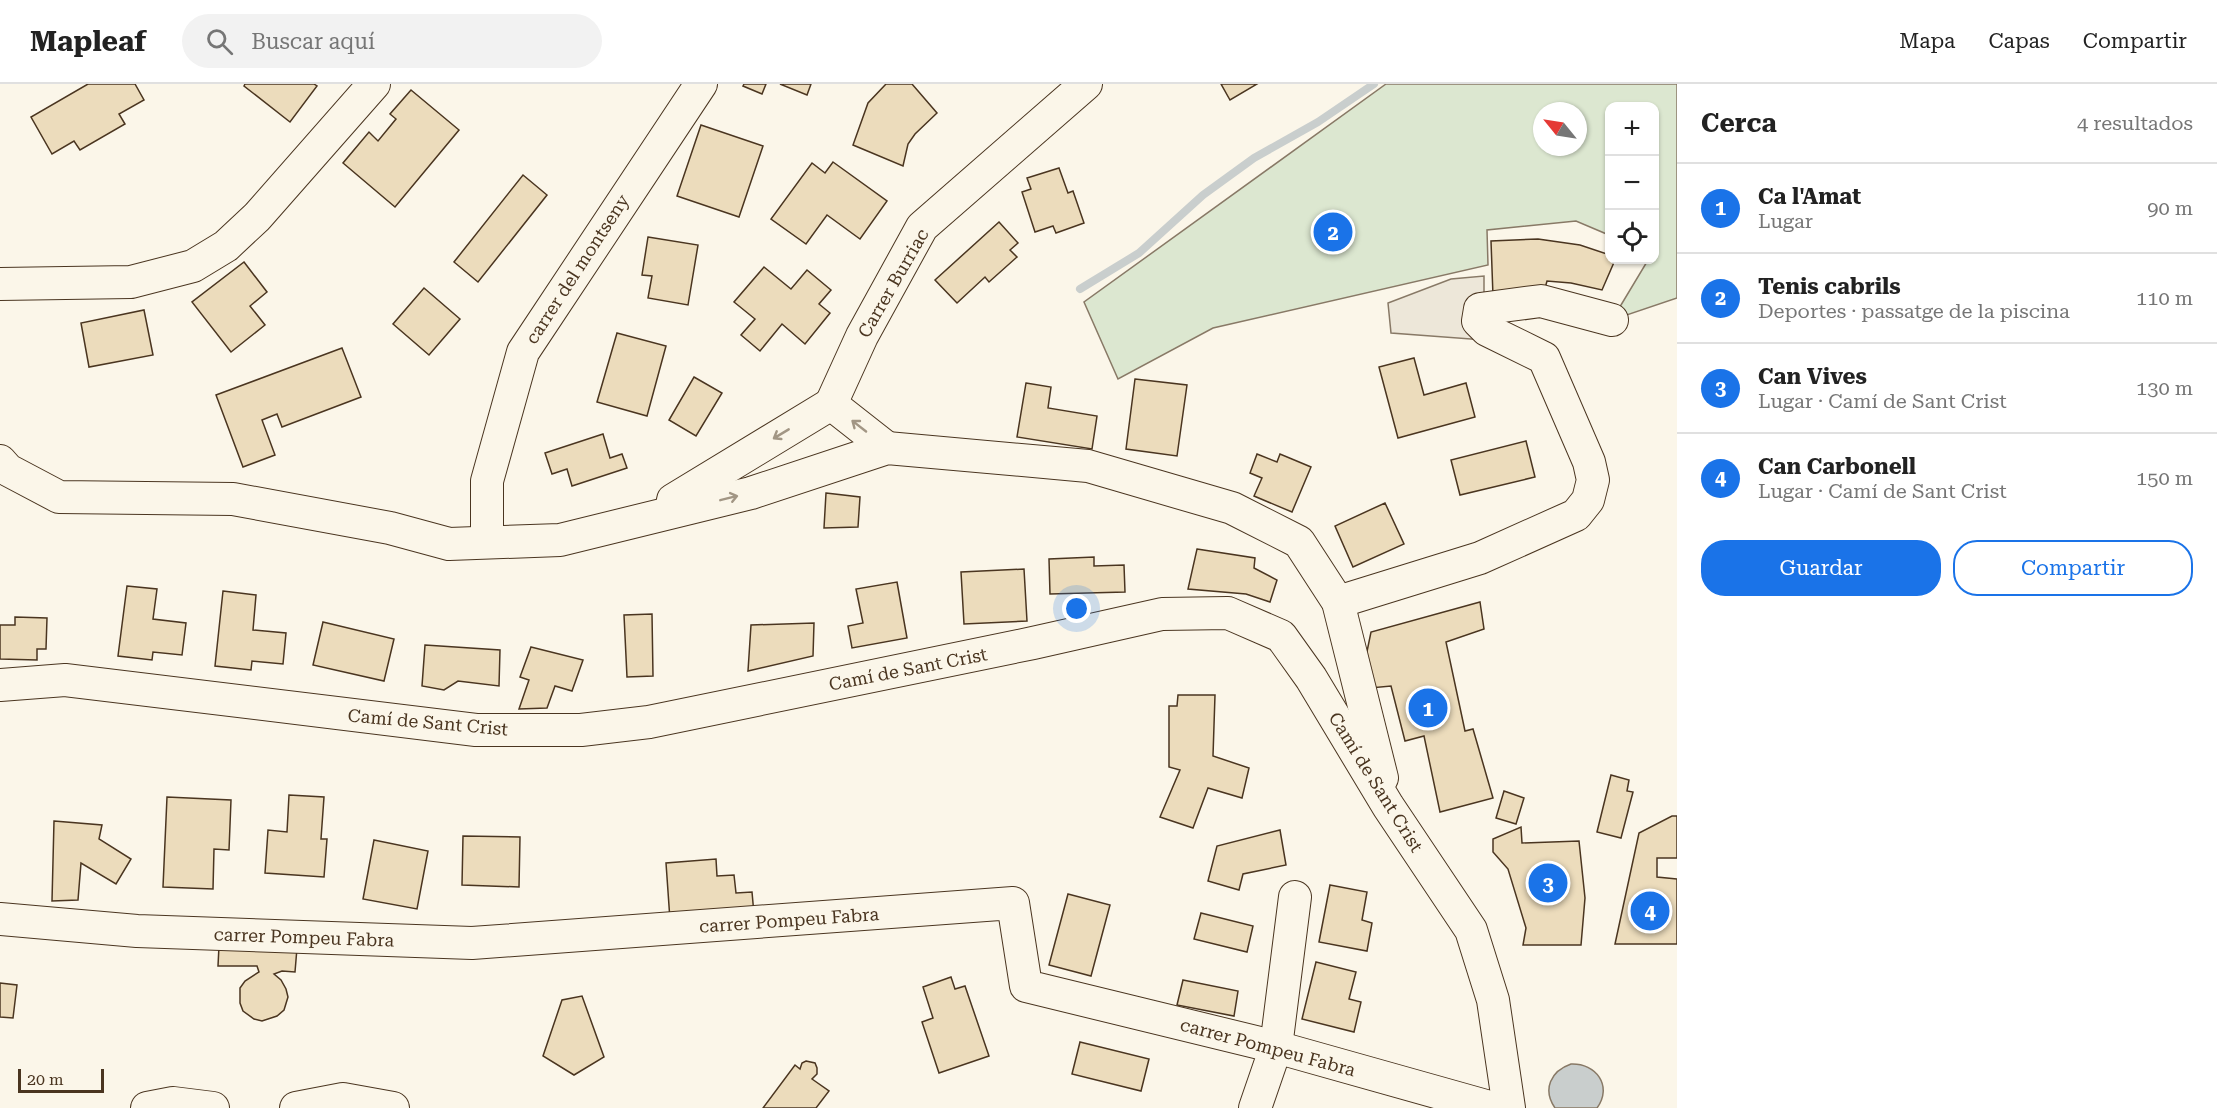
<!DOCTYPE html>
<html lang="es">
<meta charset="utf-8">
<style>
:root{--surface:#fff;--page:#f2f2f2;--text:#222;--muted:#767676;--line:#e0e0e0;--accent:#1a73e8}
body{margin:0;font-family:"Roboto Serif",serif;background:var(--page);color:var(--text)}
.controls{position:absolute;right:18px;top:18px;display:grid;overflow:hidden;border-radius:12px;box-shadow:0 2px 4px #0004}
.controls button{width:54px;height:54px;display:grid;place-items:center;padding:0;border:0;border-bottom:2px solid var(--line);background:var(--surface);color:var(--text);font:30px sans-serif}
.compass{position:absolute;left:1533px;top:18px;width:54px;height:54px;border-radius:50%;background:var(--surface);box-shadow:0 2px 4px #0004;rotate:300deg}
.scale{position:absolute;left:18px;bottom:15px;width:86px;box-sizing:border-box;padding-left:6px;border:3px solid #4a3520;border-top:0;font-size:16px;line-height:21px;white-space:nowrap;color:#4a3520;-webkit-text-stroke:4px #fbf6e9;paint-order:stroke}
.you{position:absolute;left:1077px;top:525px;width:21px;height:21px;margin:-15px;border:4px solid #fff;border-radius:50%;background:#1a73e8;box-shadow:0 0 0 9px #1a73e833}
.badge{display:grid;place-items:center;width:39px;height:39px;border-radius:50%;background:var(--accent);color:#fff;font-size:20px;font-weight:700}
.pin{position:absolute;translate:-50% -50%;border:3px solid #fff;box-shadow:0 2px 6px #0006}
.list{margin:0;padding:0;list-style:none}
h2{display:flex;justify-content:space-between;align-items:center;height:78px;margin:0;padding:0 24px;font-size:26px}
h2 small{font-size:20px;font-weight:400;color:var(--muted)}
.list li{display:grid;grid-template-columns:39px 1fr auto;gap:18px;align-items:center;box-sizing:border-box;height:90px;padding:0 24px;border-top:2px solid var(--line)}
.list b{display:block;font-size:22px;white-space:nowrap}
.list p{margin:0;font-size:20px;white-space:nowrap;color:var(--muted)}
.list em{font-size:20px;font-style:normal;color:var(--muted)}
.actions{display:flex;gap:12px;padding:18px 24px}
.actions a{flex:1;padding:14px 0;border:2px solid var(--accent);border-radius:24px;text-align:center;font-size:21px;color:var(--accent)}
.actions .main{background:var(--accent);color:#fff}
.icon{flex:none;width:33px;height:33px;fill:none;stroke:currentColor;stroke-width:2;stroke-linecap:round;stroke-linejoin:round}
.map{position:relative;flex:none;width:1677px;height:1024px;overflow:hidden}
header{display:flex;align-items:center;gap:36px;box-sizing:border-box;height:84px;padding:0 30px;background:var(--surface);border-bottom:2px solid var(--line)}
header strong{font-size:28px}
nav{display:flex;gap:33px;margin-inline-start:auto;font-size:21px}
.search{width:420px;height:54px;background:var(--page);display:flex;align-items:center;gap:15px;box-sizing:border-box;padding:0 21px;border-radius:33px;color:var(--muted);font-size:22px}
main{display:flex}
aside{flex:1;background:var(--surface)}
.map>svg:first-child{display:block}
</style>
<header>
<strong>Mapleaf</strong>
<div class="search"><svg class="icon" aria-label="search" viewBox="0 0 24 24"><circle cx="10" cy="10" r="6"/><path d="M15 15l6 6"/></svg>Buscar aquí</div>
<nav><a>Mapa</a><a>Capas</a><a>Compartir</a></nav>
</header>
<main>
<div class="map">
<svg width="1677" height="1024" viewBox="0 0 1677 1024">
<rect width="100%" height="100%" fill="#fbf6e9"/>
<path fill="#dce7d0" stroke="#887966" stroke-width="1.5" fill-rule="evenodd" d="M1386,0H1677V214L1612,236L1648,176H1654V22H1610L1609,151L1576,137L1487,146L1488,181L1213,244L1118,295L1084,218ZM1542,27H1578V63H1542Z"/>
<path fill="#ede7d9" stroke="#887966" stroke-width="1.5" d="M1484,192V256L1391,249L1388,219L1451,195Z"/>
<path fill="#c9cecd" stroke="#887966" stroke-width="1.5" d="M1571,980C1596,979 1613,1002 1597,1024H1555C1542,1005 1551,987 1571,980Z"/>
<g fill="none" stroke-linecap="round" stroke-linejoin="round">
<path stroke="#c9cecd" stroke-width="8" d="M1080,205L1139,169L1203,111L1254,74L1318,38L1374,0"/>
</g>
<g fill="#ecdcbc" stroke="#4a3520" stroke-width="1.5">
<path d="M88,0H135L144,16L119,30L125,40L80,66L74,57L52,70L31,33Z"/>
<path d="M245,0H314L317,2L290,38L244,2Z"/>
<path d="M744,0H766L762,10L743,2Z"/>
<path d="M780,0H811L807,11Z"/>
<path d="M886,0H912L937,29L915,50L908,60L903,82L853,61L868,19Z"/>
<path d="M1221,0H1257L1230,16Z"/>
<path d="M411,6L459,46L395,123L343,79L369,48L378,57L396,35L390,30Z"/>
<path d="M701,41L763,62L739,133L677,112Z"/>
<path d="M833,78L887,117L860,155L827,131L806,160L771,135L812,79L825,89Z"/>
<path d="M1059,84L1068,109L1073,107L1084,139L1056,149L1053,142L1035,148L1022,108L1031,105L1027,94Z"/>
<path d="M523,91L547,111L478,198L454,178Z"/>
<path d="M999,138L1018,159L1010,166L1017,173L989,198L985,193L957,219L935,196Z"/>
<path d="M648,153L698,161L688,221L648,214L652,192L642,191Z"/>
<path d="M1538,155L1580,161L1610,171V176H1615L1602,206L1571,199L1547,197L1544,208L1493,212L1491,157Z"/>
<path d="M244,178L267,208L250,222L265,241L231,268L192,218Z"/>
<path d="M764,183L791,205L807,186L831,206L819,220L830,229L805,260L782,240L760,267L741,251L755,235L734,218Z"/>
<path d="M424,204L460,235L429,271L393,240Z"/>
<path d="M144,226L153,271L89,283L81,239Z"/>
<path d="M617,249L666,262L647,332L597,318Z"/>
<path d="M342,264L361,313L282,343L277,330L262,336L275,371L243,383L216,311Z"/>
<path d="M1414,274L1424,311L1466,299L1475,333L1398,354L1379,283Z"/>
<path d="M694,293L722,309L696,352L669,336Z"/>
<path d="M1135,295L1187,301L1177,372L1126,365Z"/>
<path d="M1026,299L1051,303L1048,324L1097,332L1092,365L1017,353Z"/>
<path d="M603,350L610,374L622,370L627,384L572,402L567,385L552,390L545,369Z"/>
<path d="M1526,357L1535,393L1460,411L1451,376Z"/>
<path d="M1257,370L1277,378L1280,370L1311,383L1292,428L1254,412L1262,394L1250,389Z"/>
<path d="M826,409L860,413L858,443L824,444Z"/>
<path d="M1385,419L1404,460L1353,483L1335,442Z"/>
<path d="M1197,465L1255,474L1254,484L1277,496L1270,518L1246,510L1188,505Z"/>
<path d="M1094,473V482L1124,481L1125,508L1050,510L1049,475Z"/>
<path d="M1024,485L1027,537L964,540L961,488Z"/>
<path d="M897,498L907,554L852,564L848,542L863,539L856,505Z"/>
<path d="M127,502L157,505L153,535L186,539L182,571L153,568L152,576L118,572Z"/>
<path d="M223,507L256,511L253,546L286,549L283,580L252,577L251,586L215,582Z"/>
<path d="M1480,518L1484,545L1446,558L1465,647L1473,645L1493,714L1440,728L1424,652L1405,657L1391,602L1370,604L1364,582L1371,548Z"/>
<path d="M652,530L653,592L627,593L624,531Z"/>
<path d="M15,533L47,534L46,565H37V576L0,575V541H15Z"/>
<path d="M323,538L394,555L384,597L313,581Z"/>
<path d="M814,539L813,572L748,587L751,541Z"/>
<path d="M425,561L500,566L499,602L458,597L444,606L422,602Z"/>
<path d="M531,563L583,576L572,607L555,602L547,624L519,625L529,596L520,593Z"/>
<path d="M1178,611H1215L1213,672L1249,684L1242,714L1208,704L1193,744L1160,733L1180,686L1169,683V622H1177Z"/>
<path d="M1611,691L1629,696L1627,707L1633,708L1621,754L1597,748Z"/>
<path d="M1504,707L1524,714L1516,740L1496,734Z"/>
<path d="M289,711L324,713L321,755H327L324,793L265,789L268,746L287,748Z"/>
<path d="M167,713L231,716L229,766L214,765L213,805L163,803Z"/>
<path d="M1672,732H1677V774H1657V793L1677,795V860H1615L1639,749Z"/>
<path d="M54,737L102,741L99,755L131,775L116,800L81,779L78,816L52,817Z"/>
<path d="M1521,743L1522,759L1579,757L1585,814L1581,861H1523L1526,844L1508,785L1493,768V755Z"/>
<path d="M1280,746L1286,781L1243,790L1239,806L1208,797L1217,762Z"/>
<path d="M463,752L520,753L519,803L462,801Z"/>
<path d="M374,756L428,767L417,825L363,815Z"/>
<path d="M716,775L717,792L734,791L736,809L752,808L754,830L670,836L666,779Z"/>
<path d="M1330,801L1367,808L1362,836L1372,839L1367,867L1319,858Z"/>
<path d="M1068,810L1110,821L1091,892L1049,881Z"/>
<path d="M1201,829L1253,842L1247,868L1194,855Z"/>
<path d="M219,862L297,864L295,888L282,887L274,890L281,896L286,905L288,913L284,926L277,932L262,937L254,935L243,927L240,919V904L245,897L259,888L257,882H218Z"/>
<path d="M1316,878L1356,888L1349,915L1361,918L1354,948L1302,935Z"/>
<path d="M951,893L955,905L965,902L989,972L939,989L922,938L933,934L923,903Z"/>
<path d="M1183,896L1238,907L1234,932L1177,921Z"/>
<path d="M0,899L17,901L13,934L0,933Z"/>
<path d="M582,912L604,973L574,991L543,972L562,916Z"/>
<path d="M1080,958L1149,975L1141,1007L1072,990Z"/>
<path d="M806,977L815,979L817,984V990L812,995L829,1007L816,1024H763L795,981L800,985L802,979Z"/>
</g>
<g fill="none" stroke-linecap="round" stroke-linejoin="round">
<defs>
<g id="minor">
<path d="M0,200L131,198L193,182L226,162L257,133L374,0"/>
<path d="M831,320L862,252L922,143L1086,0"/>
<path d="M831,320L887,364"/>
<path d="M0,377L8,386L59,413L233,415L390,444L449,460L560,456L751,409L887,364L1088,382L1232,424L1299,458L1338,518L1382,694"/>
<path d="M672,425L673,416L831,320"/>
<path d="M487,458V397L523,268L701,0"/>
<path d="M1338,518L1480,474L1576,431L1588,416L1593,396L1589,378L1544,274L1487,246L1478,237L1480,225L1541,217L1612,236"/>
<path d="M0,601L65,596L476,646H581L649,638L1033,559L1162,530L1228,529L1281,552L1311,594L1388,722L1471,846L1493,916L1509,1024"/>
<path d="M0,835L137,847L472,859L1013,819L1026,902L1276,963L1493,1024"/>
<path d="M147,1024L173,1019L213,1024"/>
<path d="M296,1024L343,1015L393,1024"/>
<path d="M1255,1024L1276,963L1295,813"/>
</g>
</defs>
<use href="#minor" stroke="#4a3520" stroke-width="34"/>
<use href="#minor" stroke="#fbf6e9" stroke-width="32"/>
</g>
<defs><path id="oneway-shaft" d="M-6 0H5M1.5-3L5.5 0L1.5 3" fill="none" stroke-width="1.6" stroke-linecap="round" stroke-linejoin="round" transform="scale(1.5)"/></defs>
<g stroke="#a29684">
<use href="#oneway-shaft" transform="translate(859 342) rotate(-142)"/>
<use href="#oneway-shaft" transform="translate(781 350) rotate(149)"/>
<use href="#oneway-shaft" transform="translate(729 414) rotate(-14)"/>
</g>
<g text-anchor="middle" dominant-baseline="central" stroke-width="4.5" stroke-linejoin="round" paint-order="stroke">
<g font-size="18" fill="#4a3520" stroke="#fbf6e9">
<text transform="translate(577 185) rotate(-57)">carrer del montseny</text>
<text transform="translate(893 199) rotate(-60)">Carrer Burriac</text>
<text transform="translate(908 585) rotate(-11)">Camí de Sant Crist</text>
<text transform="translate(428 638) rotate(5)">Camí de Sant Crist</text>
<text transform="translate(1376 698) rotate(58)">Camí de Sant Crist</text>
<text transform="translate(789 836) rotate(-4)">carrer Pompeu Fabra</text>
<text transform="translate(304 853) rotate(2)">carrer Pompeu Fabra</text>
<text transform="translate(1268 963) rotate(15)">carrer Pompeu Fabra</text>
</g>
</g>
</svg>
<div class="controls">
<button>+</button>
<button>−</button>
<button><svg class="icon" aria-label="locate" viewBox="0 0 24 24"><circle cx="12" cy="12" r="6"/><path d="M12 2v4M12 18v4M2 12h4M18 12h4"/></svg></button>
</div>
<svg class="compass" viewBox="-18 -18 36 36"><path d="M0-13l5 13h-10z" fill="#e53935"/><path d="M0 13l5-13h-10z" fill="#767676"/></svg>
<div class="scale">20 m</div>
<div class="you"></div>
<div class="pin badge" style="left:1428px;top:624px">1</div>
<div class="pin badge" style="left:1333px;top:148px">2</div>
<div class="pin badge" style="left:1548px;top:799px">3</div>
<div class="pin badge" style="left:1650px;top:827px">4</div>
</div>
<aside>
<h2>Cerca<small>4 resultados</small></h2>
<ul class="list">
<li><span class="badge">1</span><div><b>Ca l'Amat</b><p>Lugar</p></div><em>90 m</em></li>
<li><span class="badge">2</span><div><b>Tenis cabrils</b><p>Deportes · passatge de la piscina</p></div><em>110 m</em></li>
<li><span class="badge">3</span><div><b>Can Vives</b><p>Lugar · Camí de Sant Crist</p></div><em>130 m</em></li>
<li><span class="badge">4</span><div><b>Can Carbonell</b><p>Lugar · Camí de Sant Crist</p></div><em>150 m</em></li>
</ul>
<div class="actions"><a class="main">Guardar</a><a>Compartir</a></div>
</aside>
</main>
